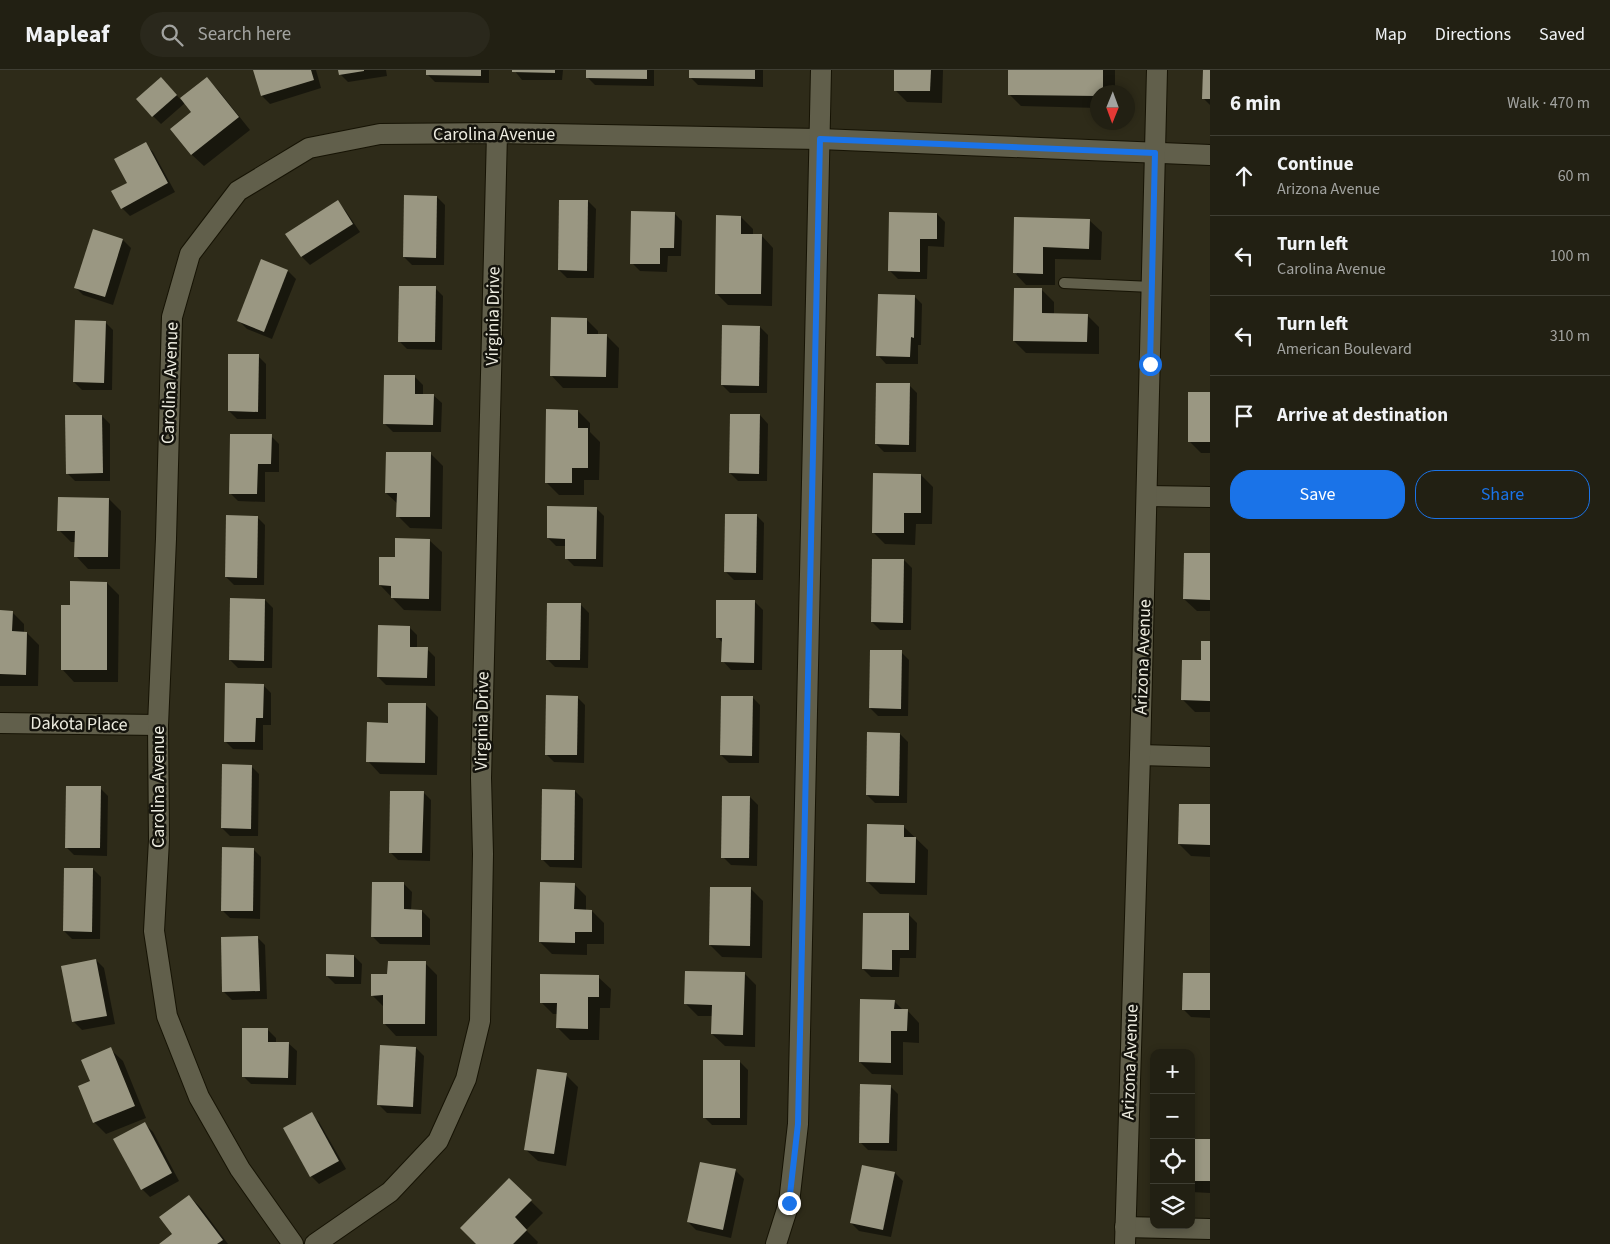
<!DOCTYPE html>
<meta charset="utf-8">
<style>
:root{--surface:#222013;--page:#2a281c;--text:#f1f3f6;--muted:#a2a3a0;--line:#3f3e33;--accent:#1a73e8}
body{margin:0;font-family:"Source Sans 3",sans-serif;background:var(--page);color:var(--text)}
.controls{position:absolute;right:15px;bottom:15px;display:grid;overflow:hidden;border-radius:10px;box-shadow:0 2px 8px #0003}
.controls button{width:45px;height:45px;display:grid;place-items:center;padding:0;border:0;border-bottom:1px solid var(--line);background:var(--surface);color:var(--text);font:25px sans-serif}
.compass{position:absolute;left:1090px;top:15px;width:45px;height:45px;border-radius:50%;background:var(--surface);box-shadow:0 2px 8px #0003;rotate:181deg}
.stop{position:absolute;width:15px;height:15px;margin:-11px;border:4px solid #1a73e8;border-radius:50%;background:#fff}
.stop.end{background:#1a73e8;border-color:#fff;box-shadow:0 1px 5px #0008}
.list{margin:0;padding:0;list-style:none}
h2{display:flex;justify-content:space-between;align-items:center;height:65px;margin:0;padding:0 20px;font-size:21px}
h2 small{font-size:16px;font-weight:400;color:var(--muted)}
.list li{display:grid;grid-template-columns:32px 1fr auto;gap:15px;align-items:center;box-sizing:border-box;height:80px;padding:0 20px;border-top:1px solid var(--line)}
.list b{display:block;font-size:19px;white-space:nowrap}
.list p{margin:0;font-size:16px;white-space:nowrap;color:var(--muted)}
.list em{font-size:16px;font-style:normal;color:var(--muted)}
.actions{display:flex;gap:10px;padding:15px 20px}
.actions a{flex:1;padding:11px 0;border:1px solid var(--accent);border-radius:20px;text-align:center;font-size:18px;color:var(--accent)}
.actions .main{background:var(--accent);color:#fff}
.icon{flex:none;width:28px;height:28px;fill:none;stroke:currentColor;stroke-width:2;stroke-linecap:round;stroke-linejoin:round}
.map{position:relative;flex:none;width:1210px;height:1174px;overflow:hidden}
header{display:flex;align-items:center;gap:30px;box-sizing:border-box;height:70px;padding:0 25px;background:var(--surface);border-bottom:1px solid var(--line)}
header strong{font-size:24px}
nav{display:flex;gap:28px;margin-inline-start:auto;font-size:18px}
.search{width:350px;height:45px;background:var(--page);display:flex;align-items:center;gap:12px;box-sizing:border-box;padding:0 18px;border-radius:28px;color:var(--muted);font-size:19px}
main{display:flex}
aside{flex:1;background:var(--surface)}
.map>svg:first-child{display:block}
</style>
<header>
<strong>Mapleaf</strong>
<div class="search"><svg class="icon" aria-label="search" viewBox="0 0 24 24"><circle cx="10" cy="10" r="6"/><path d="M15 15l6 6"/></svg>Search here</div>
<nav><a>Map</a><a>Directions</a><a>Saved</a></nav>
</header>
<main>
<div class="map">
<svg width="1210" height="1174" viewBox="0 0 1210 1174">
<rect width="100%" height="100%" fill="#2e2b19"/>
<g fill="#0007">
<path d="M254,0H316L321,18L270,34L262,26Z"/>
<path d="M339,0H386L387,6L348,12L340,4Z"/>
<path d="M427,0H489V13L435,12L427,4Z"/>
<path d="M514,0H563L562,10H522Z"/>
<path d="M587,0H654V16L595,15L587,7Z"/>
<path d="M691,0H763V17L698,15L690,7Z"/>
<path d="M896,0H943L942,33L907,32L895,20Z"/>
<path d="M1009,0H1115V22H1098V38L1021,36L1009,24Z"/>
<path d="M1204,0H1210V35L1203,28Z"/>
<path d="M207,9L219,21L250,60L204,96L191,84L193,42L185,33L161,54L153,46L169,17L181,30Z"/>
<path d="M145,74L153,82L175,122L130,146L122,138Z"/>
<path d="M437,127L445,135L444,195H412L404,187Z"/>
<path d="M588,131L596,139L594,208H567L559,200Z"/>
<path d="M337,132L345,140L360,162L310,195L302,187L287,164Z"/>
<path d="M674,143L682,151L681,186H668L667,202L640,201L632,193Z"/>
<path d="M937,144L945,152L944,177L928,176L927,209H898L890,201Z"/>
<path d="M741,147L753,159V165H761L773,178L772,236L728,235L716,223Z"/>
<path d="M1015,148L1089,150L1102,162L1101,190L1055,189V215H1026L1014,202Z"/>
<path d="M93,161L123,170L131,178L113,235L83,225L75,217Z"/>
<path d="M288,201L296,209L272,269L247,259L239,251Z"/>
<path d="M435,218L443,226L442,280L407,279L399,271Z"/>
<path d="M1042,220L1054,232V245H1087L1099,257V284L1026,283L1014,271Z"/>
<path d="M914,226L922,234L921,275H918V294H886L878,285Z"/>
<path d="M586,249L598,261V266H607L619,278L618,318H563L551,305Z"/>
<path d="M105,252L113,260L112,320H82L74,312Z"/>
<path d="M760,257L768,265L767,323H730L722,315Z"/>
<path d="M258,286L266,294V349H237L229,341Z"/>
<path d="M415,307L423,315V325H433L442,333L441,362H393L385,354Z"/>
<path d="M909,315L917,323L916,382H884L876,374Z"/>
<path d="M1210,323V383H1201L1189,371Z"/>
<path d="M578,341L590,353V362L600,372L599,410H584V425H559L546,412Z"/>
<path d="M760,345L768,354L767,411H738L730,403Z"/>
<path d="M102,346L110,354V411H75L67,403Z"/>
<path d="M271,366L279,374V402H265V432L238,431L230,423Z"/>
<path d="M431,384L443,396L442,459L410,458L398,446V434L386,423Z"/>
<path d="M921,405L933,417L932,454H916L915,475L885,474L873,462Z"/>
<path d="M109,429L121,441L120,499H88L76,486V472H71L59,460Z"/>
<path d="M596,438L604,446L603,497L574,496L566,488V476H556L548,468Z"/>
<path d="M756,445L764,453L763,510H734L726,502Z"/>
<path d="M257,447L265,455L264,515H234L226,507Z"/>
<path d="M429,470L442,482L441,541L404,540L380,515L396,488Z"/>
<path d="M1210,485V541H1197L1184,529Z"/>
<path d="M904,490L912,498L911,560H880L872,552Z"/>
<path d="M107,513L119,525L118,612H74L62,599L71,536Z"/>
<path d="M265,530L273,538L272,598H238L230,590Z"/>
<path d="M755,532L763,540L762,600H731L723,591V573L717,567Z"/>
<path d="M581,535L589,543L588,598L555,597L547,589Z"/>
<path d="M0,542H12L24,554V563H27L39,575L38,616H0Z"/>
<path d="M409,557L417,565V578L427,579L435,587V616L386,615L378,607Z"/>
<path d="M1210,572V642H1195L1183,630Z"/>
<path d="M901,582L909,590L908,646H878L870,638Z"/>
<path d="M263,615L271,623V655H263V680L233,679L225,671Z"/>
<path d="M577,627L585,635L584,693L554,692L546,684Z"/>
<path d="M752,627L760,635L759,693H729L721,685Z"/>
<path d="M426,635L438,647L437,705L380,704L368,691L389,654Z"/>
<path d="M900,664L908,672L907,733H875L867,725Z"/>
<path d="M251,696L259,704L258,766H230L222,758Z"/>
<path d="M100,718L108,726L107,786L74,785L66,777Z"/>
<path d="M575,721L583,729L582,798L550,797L542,789Z"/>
<path d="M423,722L431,730L430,791L398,790L390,782Z"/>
<path d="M750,727L758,735L757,796L731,795L723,787Z"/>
<path d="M1210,736V787L1191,786L1179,774Z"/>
<path d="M903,756L928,780L927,825L880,824L868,812Z"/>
<path d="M253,779L261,787L260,849L230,848L222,840Z"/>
<path d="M93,799L101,807L100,869H72L64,861Z"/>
<path d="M404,814L412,822L411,841H422L430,849V875L380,874L372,866Z"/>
<path d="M574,814L586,826V841H592L604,853V874H587V885L552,884L540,872Z"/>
<path d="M751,819L763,831L762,888L722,887L710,875Z"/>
<path d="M909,845L917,853L916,888H900L899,907H871L863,899Z"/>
<path d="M257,867L265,875L267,929L232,930L224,922Z"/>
<path d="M354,886L362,894L361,914H335L327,906Z"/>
<path d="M96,890L104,898L115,954L82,960L74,952L63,897Z"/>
<path d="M425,893L437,905V966H396L384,953V937L372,925L389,905Z"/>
<path d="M744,903L756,915L755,977L725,976L712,964L713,946H698L686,934Z"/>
<path d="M1210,904V948L1191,947L1183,939Z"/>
<path d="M598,907L611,919L610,938H600L599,970H570L558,958V944H553L541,932Z"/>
<path d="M894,931L903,940H907L919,953V973L903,972V1005L872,1004L860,992Z"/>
<path d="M268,960L276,968V973H288L297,981L296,1015L251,1014L243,1006Z"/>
<path d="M416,978L424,986L421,1044L387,1043L379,1035Z"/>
<path d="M110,979L123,991L146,1048L106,1064L94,1052L91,1012Z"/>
<path d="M740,992L748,1000L747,1055H712L704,1047Z"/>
<path d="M566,1005L578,1017L566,1096L538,1091L525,1079Z"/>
<path d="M890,1016L898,1024L897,1081L868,1080L860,1072Z"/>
<path d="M311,1044L319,1052L346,1099L319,1114L311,1106Z"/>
<path d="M145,1054L153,1062L179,1111L150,1127L142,1119Z"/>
<path d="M1191,1070L1210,1071V1123L1191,1122Z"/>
<path d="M701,1093L736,1101L744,1109L731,1168L696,1160L688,1152Z"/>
<path d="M895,1103L903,1111L891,1167L859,1161L851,1153Z"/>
<path d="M509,1110L543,1143L526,1160L538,1172L537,1174H478Z"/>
<path d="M189,1126L201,1138L228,1174H161L174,1165Z"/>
</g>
<g fill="#9a9782">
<path d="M253,0H311L314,10L261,26Z"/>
<path d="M338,0H364V1L339,5Z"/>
<path d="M426,0H481V6L426,5Z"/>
<path d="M512,0H555V3L512,2Z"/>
<path d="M586,0H647V9L586,8Z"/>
<path d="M689,0H755V9L689,8Z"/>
<path d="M894,0H931L930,21H894Z"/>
<path d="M1008,0H1103V22H1098V26L1008,25Z"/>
<path d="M1203,0H1210V29H1202Z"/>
<path d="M161,7L177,25L152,47L136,29Z"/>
<path d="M207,7L239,47L191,85L170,59L191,42L180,28Z"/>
<path d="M146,72L168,113L121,139L111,121L127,113L114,89Z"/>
<path d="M404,125L437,126L436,188L403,187Z"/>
<path d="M338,130L353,154L301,187L285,164Z"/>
<path d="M559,130H588L587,201L558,200Z"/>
<path d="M631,141L675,142L674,178H660V194H630Z"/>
<path d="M889,142L937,143V169H920V202L888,201Z"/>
<path d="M716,145L741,146V164H762L761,224H715Z"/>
<path d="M1014,147L1090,149L1089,179L1043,177V204L1013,203Z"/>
<path d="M93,159L123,169L105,227L74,218Z"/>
<path d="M261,189L288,200L264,262L237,251Z"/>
<path d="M399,216H436L435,272H398Z"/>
<path d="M1014,218H1042V243L1088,244L1087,272L1013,271Z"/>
<path d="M878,224L915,225L914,268L911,267L910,287L876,286Z"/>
<path d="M551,247L587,248V264H607L606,307L550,306Z"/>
<path d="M75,250L106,251L104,313L73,312Z"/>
<path d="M722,255L760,256L759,316L721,315Z"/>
<path d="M228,284H259L258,342L228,341Z"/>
<path d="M384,305H415V324H434L433,355L383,354Z"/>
<path d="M876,313H910L909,375L875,374Z"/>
<rect x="1188" y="322" width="22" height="50"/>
<path d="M546,339L578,340V358H588V398H572V413H545Z"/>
<path d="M730,344H760L759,404L729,403Z"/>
<path d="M65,345H102L103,403L66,404Z"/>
<path d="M230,364H272L271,394H258L257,424H229Z"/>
<path d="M386,382H431L430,447H396L397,423H385Z"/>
<path d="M873,403L921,404V443H904V463H872Z"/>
<path d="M58,427L109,428L108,487H74L75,461H57Z"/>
<path d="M547,436L597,437L596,489H565V469L547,468Z"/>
<path d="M725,444H757L756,503L724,502Z"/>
<path d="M226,445L258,446L257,508L225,507Z"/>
<path d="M395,468L430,469L429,529L391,528V516L379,515V487H395Z"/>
<path d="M1184,483H1210V530L1183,529Z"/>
<path d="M872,489H904L903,553L871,552Z"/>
<path d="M70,511L107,512V600H61V535H70Z"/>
<path d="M230,528L265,529L264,591L229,590Z"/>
<path d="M716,530H755L754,593L721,592L722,568H716Z"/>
<path d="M547,533H581L580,590H546Z"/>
<path d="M0,540L13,541L12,561L27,562L26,605L0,604Z"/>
<path d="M378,555L410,556V577H428L427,608L377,607Z"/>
<path d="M1201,571H1210V631L1181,630L1182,590H1201Z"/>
<path d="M870,580H902L901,639L869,638Z"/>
<path d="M225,613L264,614L263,648H256L255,672H224Z"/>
<path d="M546,625L578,626L577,685H545Z"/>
<path d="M721,626H753L752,686L720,685Z"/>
<path d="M388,633H426L425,693L366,692L367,652L388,653Z"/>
<path d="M867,662L900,663L899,726L866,725Z"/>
<path d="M222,694L252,695L251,759L221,758Z"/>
<path d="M66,716H101L100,778H65Z"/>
<path d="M542,719L575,720L574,790H541Z"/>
<path d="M390,721H424L422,783H389Z"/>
<path d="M722,726H750L749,788H721Z"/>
<path d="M1179,734H1210V775L1178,774Z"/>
<path d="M867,754L904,755V767H916L915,813L866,812Z"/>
<path d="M222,777L254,778L253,841H221Z"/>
<path d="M64,798H93L92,862L63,861Z"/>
<path d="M372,812H404V839L422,840V867H371Z"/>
<path d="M540,812L575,813L574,839L592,840V862H575V873L539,872Z"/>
<path d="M710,817H751L750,876L709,875Z"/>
<path d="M863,843H909V880H892V900L862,899Z"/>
<path d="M258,866L260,921L222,922L221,867Z"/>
<path d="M326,884L354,885V907L326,906Z"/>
<path d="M96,889L107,946L72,952L61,896Z"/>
<path d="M388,891H426L425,954H383V925L371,926V904H387Z"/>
<path d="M685,901L745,902L743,965L711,964L712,935L684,934Z"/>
<path d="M1183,903H1210V940H1182Z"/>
<path d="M540,904L599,905V927H588V959L556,958L557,933H540Z"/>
<path d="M860,929L895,930L894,939H908L907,961H891V993L859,992Z"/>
<path d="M242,958H268V972H289L288,1008L242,1007Z"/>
<path d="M380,975L416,977L413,1037L377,1035Z"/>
<path d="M111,977L135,1036L93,1053L78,1016L90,1011L81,990Z"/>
<rect x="703" y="990" width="37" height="58"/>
<path d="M537,999L567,1003L554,1084L524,1080Z"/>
<path d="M860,1014L891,1015L889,1073H859Z"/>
<path d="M312,1042L339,1091L310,1107L283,1058Z"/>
<path d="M145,1052L172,1103L141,1120L113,1069Z"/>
<rect x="1191" y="1069" width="19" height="42"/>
<path d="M700,1092L736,1099L723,1160L687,1152Z"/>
<path d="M862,1095L895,1102L883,1160L850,1153Z"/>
<path d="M509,1108L532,1130L515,1147L527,1160L513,1174H476L460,1158Z"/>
<path d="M189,1125L223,1170L217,1174H159L172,1164L159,1147Z"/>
</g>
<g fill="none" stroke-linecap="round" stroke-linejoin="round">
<defs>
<path id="service" d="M1064,213L1152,217"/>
<g id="minor">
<path d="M1147,426L1210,427"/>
<path d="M0,653L158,655"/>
<path d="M1140,685L1210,687"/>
<path d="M1125,1157L1210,1159"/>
<path d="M293,1174L240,1099L199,1027L167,946L154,861L159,770L158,655L166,469L172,247L190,184L238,121L309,78L380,64L497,63L820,69L1210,85"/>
<path d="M315,1174L390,1122L438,1071L466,1009L480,951L483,784L481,708L497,63"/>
<path d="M776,1174L789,1133L798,1054L821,0"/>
<path d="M1125,1174L1140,685L1157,0"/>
</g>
</defs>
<use href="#service" stroke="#161304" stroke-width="12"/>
<use href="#minor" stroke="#161304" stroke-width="22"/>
<use href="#service" stroke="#615f4b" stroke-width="10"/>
<use href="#minor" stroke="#615f4b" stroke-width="20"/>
</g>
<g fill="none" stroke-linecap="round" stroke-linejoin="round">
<path stroke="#1a73e8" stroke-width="6" d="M789,1133L798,1054L820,69L1155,83L1150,294"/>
</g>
<g text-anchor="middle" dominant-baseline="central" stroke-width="5" stroke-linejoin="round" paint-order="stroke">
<g font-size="18" fill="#edece0" stroke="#14130c">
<text x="494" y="64">Carolina Avenue</text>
<text transform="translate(493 246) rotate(-89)">Virginia Drive</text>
<text transform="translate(170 313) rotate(-88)">Carolina Avenue</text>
<text transform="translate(1143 587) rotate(-88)">Arizona Avenue</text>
<text transform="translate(482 651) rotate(-89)">Virginia Drive</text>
<text transform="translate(79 654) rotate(1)">Dakota Place</text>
<text transform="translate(158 717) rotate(-90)">Carolina Avenue</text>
<text transform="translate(1130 992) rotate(-88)">Arizona Avenue</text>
</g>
</g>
</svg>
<div class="controls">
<button>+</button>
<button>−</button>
<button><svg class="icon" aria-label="locate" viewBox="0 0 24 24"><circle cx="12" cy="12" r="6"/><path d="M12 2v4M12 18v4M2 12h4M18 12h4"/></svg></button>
<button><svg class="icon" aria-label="layers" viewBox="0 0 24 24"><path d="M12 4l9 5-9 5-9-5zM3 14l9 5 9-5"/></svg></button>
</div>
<svg class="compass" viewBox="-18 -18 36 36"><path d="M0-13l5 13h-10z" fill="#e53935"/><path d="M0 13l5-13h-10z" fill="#a2a3a0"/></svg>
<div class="stop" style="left:1150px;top:294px"></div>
<div class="stop end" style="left:789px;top:1133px"></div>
</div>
<aside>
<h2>6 min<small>Walk · 470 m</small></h2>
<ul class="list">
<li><svg class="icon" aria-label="ahead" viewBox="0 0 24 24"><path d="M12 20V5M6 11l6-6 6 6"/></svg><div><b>Continue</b><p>Arizona Avenue</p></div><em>60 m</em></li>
<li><svg class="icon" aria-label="left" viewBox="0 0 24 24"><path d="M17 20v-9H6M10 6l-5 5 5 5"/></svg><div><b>Turn left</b><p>Carolina Avenue</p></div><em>100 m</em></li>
<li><svg class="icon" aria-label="left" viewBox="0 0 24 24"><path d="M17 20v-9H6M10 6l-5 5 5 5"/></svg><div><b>Turn left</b><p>American Boulevard</p></div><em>310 m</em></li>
<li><svg class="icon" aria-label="arrive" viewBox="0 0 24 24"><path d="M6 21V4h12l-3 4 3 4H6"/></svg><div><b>Arrive at destination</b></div></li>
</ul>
<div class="actions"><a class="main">Save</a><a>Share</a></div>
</aside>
</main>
